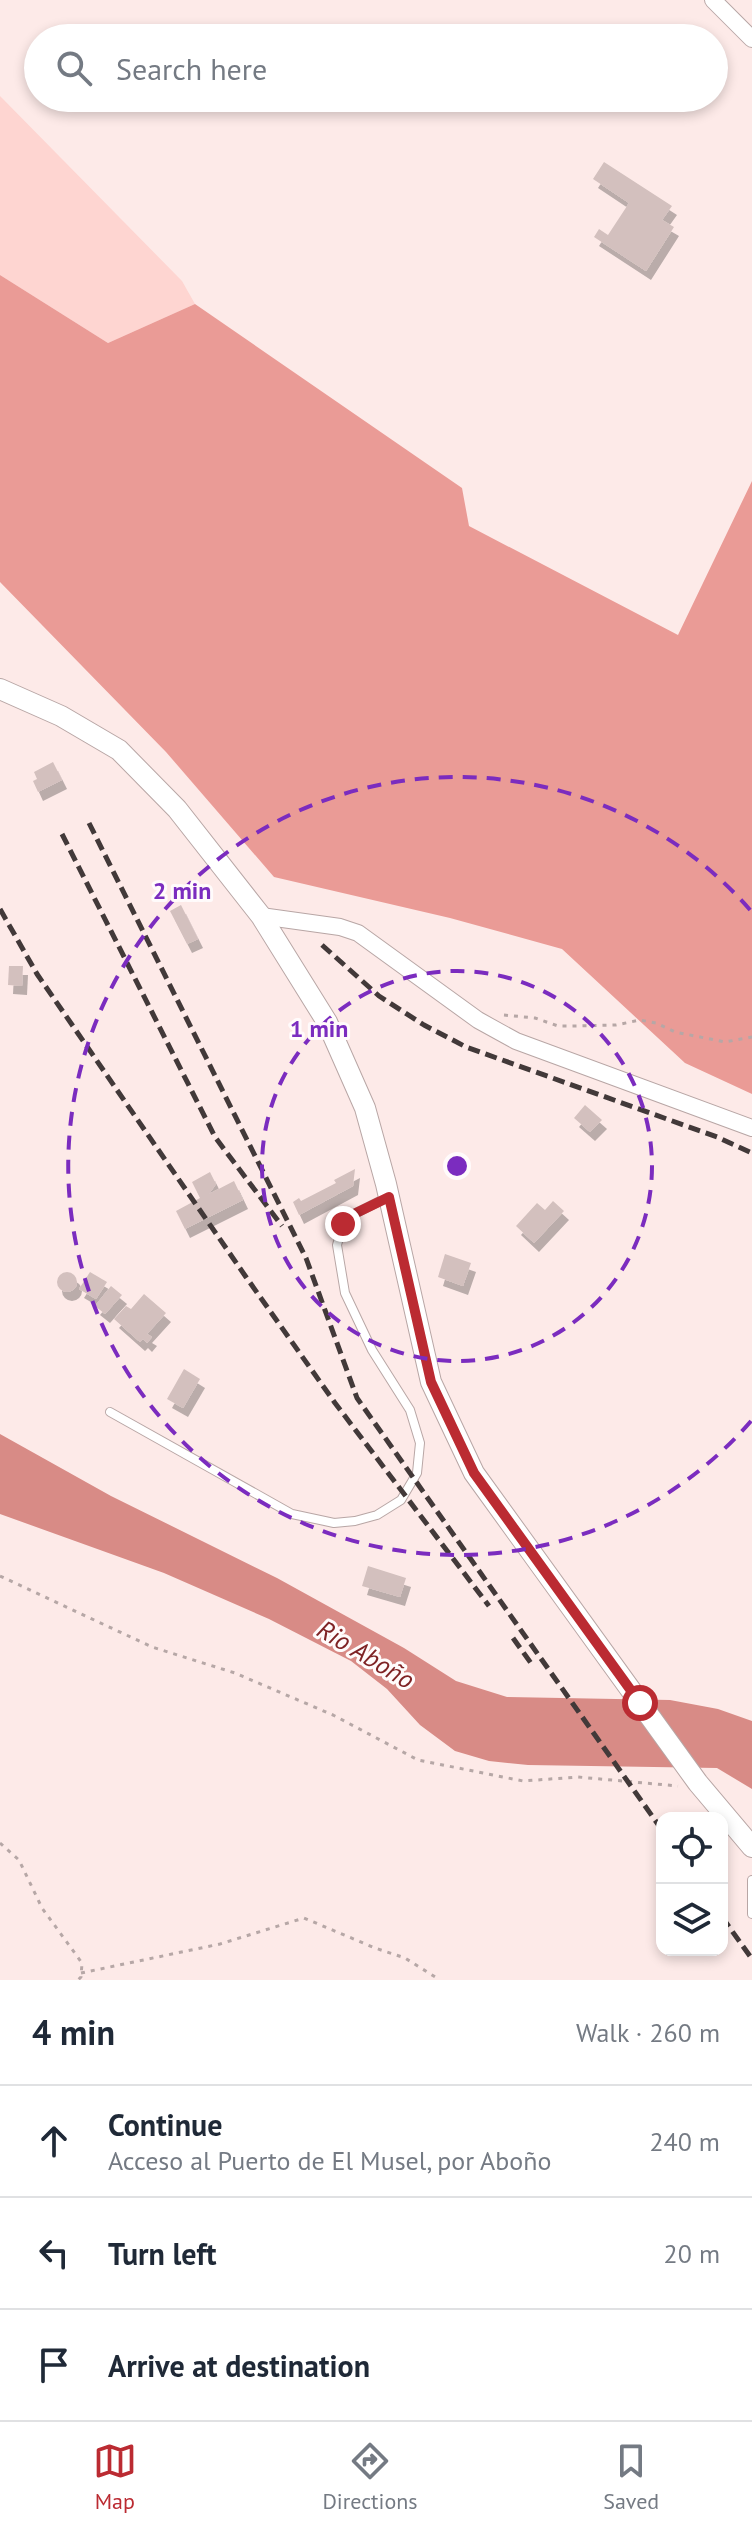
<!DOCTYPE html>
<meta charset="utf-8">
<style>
:root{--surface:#fff;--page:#f2f2f3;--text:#1f2937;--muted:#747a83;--line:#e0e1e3;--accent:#bb2b32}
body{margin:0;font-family:"PT Sans",sans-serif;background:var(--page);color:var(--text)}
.controls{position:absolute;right:24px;bottom:24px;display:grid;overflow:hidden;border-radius:16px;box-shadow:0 4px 12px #0003}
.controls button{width:72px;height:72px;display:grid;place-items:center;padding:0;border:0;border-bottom:2px solid var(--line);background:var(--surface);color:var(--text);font:40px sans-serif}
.stop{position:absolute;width:24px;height:24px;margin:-18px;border:6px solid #bb2b32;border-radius:50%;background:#fff}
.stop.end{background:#bb2b32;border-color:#fff;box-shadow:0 2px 8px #0008}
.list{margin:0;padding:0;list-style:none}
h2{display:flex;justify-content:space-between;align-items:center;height:104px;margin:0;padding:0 32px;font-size:34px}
h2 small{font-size:26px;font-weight:400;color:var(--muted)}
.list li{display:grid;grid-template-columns:52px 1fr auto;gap:24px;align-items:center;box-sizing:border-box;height:112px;padding:0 32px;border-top:2px solid var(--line)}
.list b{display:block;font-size:30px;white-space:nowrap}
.list p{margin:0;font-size:26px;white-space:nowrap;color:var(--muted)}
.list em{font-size:26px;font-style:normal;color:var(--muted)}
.icon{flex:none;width:44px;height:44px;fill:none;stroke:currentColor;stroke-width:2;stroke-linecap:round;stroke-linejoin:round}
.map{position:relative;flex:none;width:752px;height:1980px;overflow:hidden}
.search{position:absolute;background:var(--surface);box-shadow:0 4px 12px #0003;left:24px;right:24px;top:24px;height:88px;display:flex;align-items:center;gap:20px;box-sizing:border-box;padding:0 28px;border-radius:44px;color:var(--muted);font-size:30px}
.sheet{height:440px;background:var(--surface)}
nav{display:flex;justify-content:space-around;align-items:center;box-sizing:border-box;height:112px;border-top:2px solid var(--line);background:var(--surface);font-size:22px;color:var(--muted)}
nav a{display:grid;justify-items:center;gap:4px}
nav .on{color:var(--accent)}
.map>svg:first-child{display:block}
</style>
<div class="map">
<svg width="752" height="1980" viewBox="0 0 752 1980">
<defs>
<filter id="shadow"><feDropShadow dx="5" dy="9" stdDeviation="0" flood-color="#0004"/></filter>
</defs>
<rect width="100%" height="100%" fill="#fdeae8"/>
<path fill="#fed5d1" d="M0,96L182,281L195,304L108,343L0,275Z"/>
<path fill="#ea9b96" d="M0,275L108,343L195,304L462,488L469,526L678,635L752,481V1094L685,1063L562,949L450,918L274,877L166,752L0,582Z"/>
<path fill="#d88b86" d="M0,1434L111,1496L277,1578L404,1648L456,1681L507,1697L670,1700L718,1709L752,1721V1789L717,1768L528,1765L489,1761L455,1751L420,1725L387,1689L351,1661L269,1619L164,1573L0,1514Z"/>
<g fill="#d3c0be" filter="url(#shadow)">
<path d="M604,162L672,206L662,220L674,227L646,271L594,237L599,229L608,235L629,203L593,179Z"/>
<path d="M53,762L62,780L38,792L33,781L37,779L34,772Z"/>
<path d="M181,905L198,939L187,944L170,911Z"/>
<path d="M9,966H23L22,986L8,985Z"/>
<path d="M585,1105L602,1120L590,1132L574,1118Z"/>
<path d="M355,1169L353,1186L299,1215L293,1202L299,1198L301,1201L336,1183L334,1180Z"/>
<path d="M210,1172L216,1184L209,1194L234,1181L243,1200L185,1229L176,1211L200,1198L192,1182Z"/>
<path d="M553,1201L564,1211L534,1243L516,1226L537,1203L545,1210Z"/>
<path d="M445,1254L471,1263L463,1286L438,1277Z"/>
<path d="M90,1272L107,1282L96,1299L79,1289Z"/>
<circle cx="67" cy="1282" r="10"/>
<path d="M111,1286L122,1295L105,1314L95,1306Z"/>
<path d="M144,1294L166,1313L147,1334L152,1337L147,1343L143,1339L140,1342L114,1319L126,1306L131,1309Z"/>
<path d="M184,1369L200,1379L183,1408L167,1399Z"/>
<path d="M368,1566L406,1578L400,1597L362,1586Z"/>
</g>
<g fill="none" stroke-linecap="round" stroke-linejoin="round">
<defs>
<g id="service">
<path d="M110,1412L292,1514L334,1523L355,1521L377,1515L401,1500L417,1473L420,1443L410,1410L372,1350L345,1293L337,1245L343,1224L354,1214L388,1197"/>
<path d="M752,1880V1914"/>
</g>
<g id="minor">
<path d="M713,0L752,39"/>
<path d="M261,916L340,927L358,933L478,1020L516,1041L752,1128"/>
</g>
<path id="tertiary" d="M0,689L61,716L119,750L177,809L261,916L327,1022L365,1108L386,1184L431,1382L474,1473L698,1783L752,1847"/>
</defs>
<use href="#service" stroke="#b8a6a5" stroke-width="10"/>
<use href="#minor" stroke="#b8a6a5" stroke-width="18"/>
<use href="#tertiary" stroke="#b8a6a5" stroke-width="22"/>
<g stroke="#b6a7a6" stroke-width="3" stroke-dasharray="4 6" stroke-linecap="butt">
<path d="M504,1015L535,1018L558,1026H571L616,1025L640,1020L656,1023L675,1032L725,1042L752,1037"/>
<path d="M0,1576L152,1647L235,1673L333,1715L418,1760L523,1781L578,1777L678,1786"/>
<path d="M0,1843L19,1860L42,1908L82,1963L81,1977L78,1980"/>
<path d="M81,1973L220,1944L304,1918L375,1948L405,1958L440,1980"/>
</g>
<use href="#service" stroke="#fff" stroke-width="8"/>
<use href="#minor" stroke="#fff" stroke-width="16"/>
<use href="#tertiary" stroke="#fff" stroke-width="20"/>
<g stroke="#423939" stroke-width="5" stroke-dasharray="12 6" stroke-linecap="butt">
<path d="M89,823L306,1258L357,1398L662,1830"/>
<path d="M62,834L215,1137L282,1226"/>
<path d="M0,909L37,974L246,1277L335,1403L489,1606"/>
<path d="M322,945L379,996L424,1025L466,1047L717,1137L752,1153"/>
<path d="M513,1638L533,1666"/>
<path d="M722,1917L752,1959"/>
</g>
</g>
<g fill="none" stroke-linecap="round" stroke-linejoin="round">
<path stroke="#bb2b32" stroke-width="10" d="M343,1224L354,1214L389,1197L431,1382L474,1473L640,1703"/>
</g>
<g fill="none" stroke="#7b2cbf" stroke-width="4" stroke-dasharray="14 10">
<circle cx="457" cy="1166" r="195"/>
<path d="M751 1421A389 389 0 1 1 751 911"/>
</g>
<g text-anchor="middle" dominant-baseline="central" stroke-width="6" stroke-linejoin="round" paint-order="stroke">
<g font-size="26" font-style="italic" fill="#7f2325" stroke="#fffbfb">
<text transform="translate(366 1654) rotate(31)">Rio Aboño</text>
</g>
</g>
<circle cx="457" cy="1166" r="12" fill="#7b2cbf" stroke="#fffbfb" stroke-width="4"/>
<g font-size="24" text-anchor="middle" font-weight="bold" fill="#7b2cbf" stroke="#fffbfb" stroke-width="6" stroke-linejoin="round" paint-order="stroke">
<text x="182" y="899">2 min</text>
<text x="319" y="1037">1 min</text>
</g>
</svg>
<div class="controls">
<button><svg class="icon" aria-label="locate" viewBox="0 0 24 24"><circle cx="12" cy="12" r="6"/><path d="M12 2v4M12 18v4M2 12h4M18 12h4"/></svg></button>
<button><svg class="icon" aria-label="layers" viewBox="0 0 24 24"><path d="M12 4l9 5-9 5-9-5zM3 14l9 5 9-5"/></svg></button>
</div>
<div class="stop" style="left:640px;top:1703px"></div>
<div class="stop end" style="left:343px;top:1224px"></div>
<div class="search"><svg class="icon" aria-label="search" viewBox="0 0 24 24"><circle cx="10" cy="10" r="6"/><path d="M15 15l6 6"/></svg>Search here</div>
</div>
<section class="sheet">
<h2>4 min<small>Walk · 260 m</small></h2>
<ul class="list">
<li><svg class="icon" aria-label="ahead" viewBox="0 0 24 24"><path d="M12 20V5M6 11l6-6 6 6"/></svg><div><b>Continue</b><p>Acceso al Puerto de El Musel, por Aboño</p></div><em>240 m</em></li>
<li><svg class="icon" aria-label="left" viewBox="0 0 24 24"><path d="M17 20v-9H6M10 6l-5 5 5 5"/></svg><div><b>Turn left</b></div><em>20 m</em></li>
<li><svg class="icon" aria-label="arrive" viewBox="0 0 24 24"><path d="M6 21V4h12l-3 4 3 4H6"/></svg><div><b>Arrive at destination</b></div></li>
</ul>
</section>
<nav>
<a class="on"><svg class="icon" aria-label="map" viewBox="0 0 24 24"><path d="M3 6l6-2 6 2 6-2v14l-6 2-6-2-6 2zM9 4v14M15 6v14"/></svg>Map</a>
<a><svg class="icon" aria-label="directions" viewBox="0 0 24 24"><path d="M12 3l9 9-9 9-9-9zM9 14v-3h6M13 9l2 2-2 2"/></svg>Directions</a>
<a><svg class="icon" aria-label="saved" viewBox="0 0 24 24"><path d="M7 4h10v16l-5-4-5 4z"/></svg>Saved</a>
</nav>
